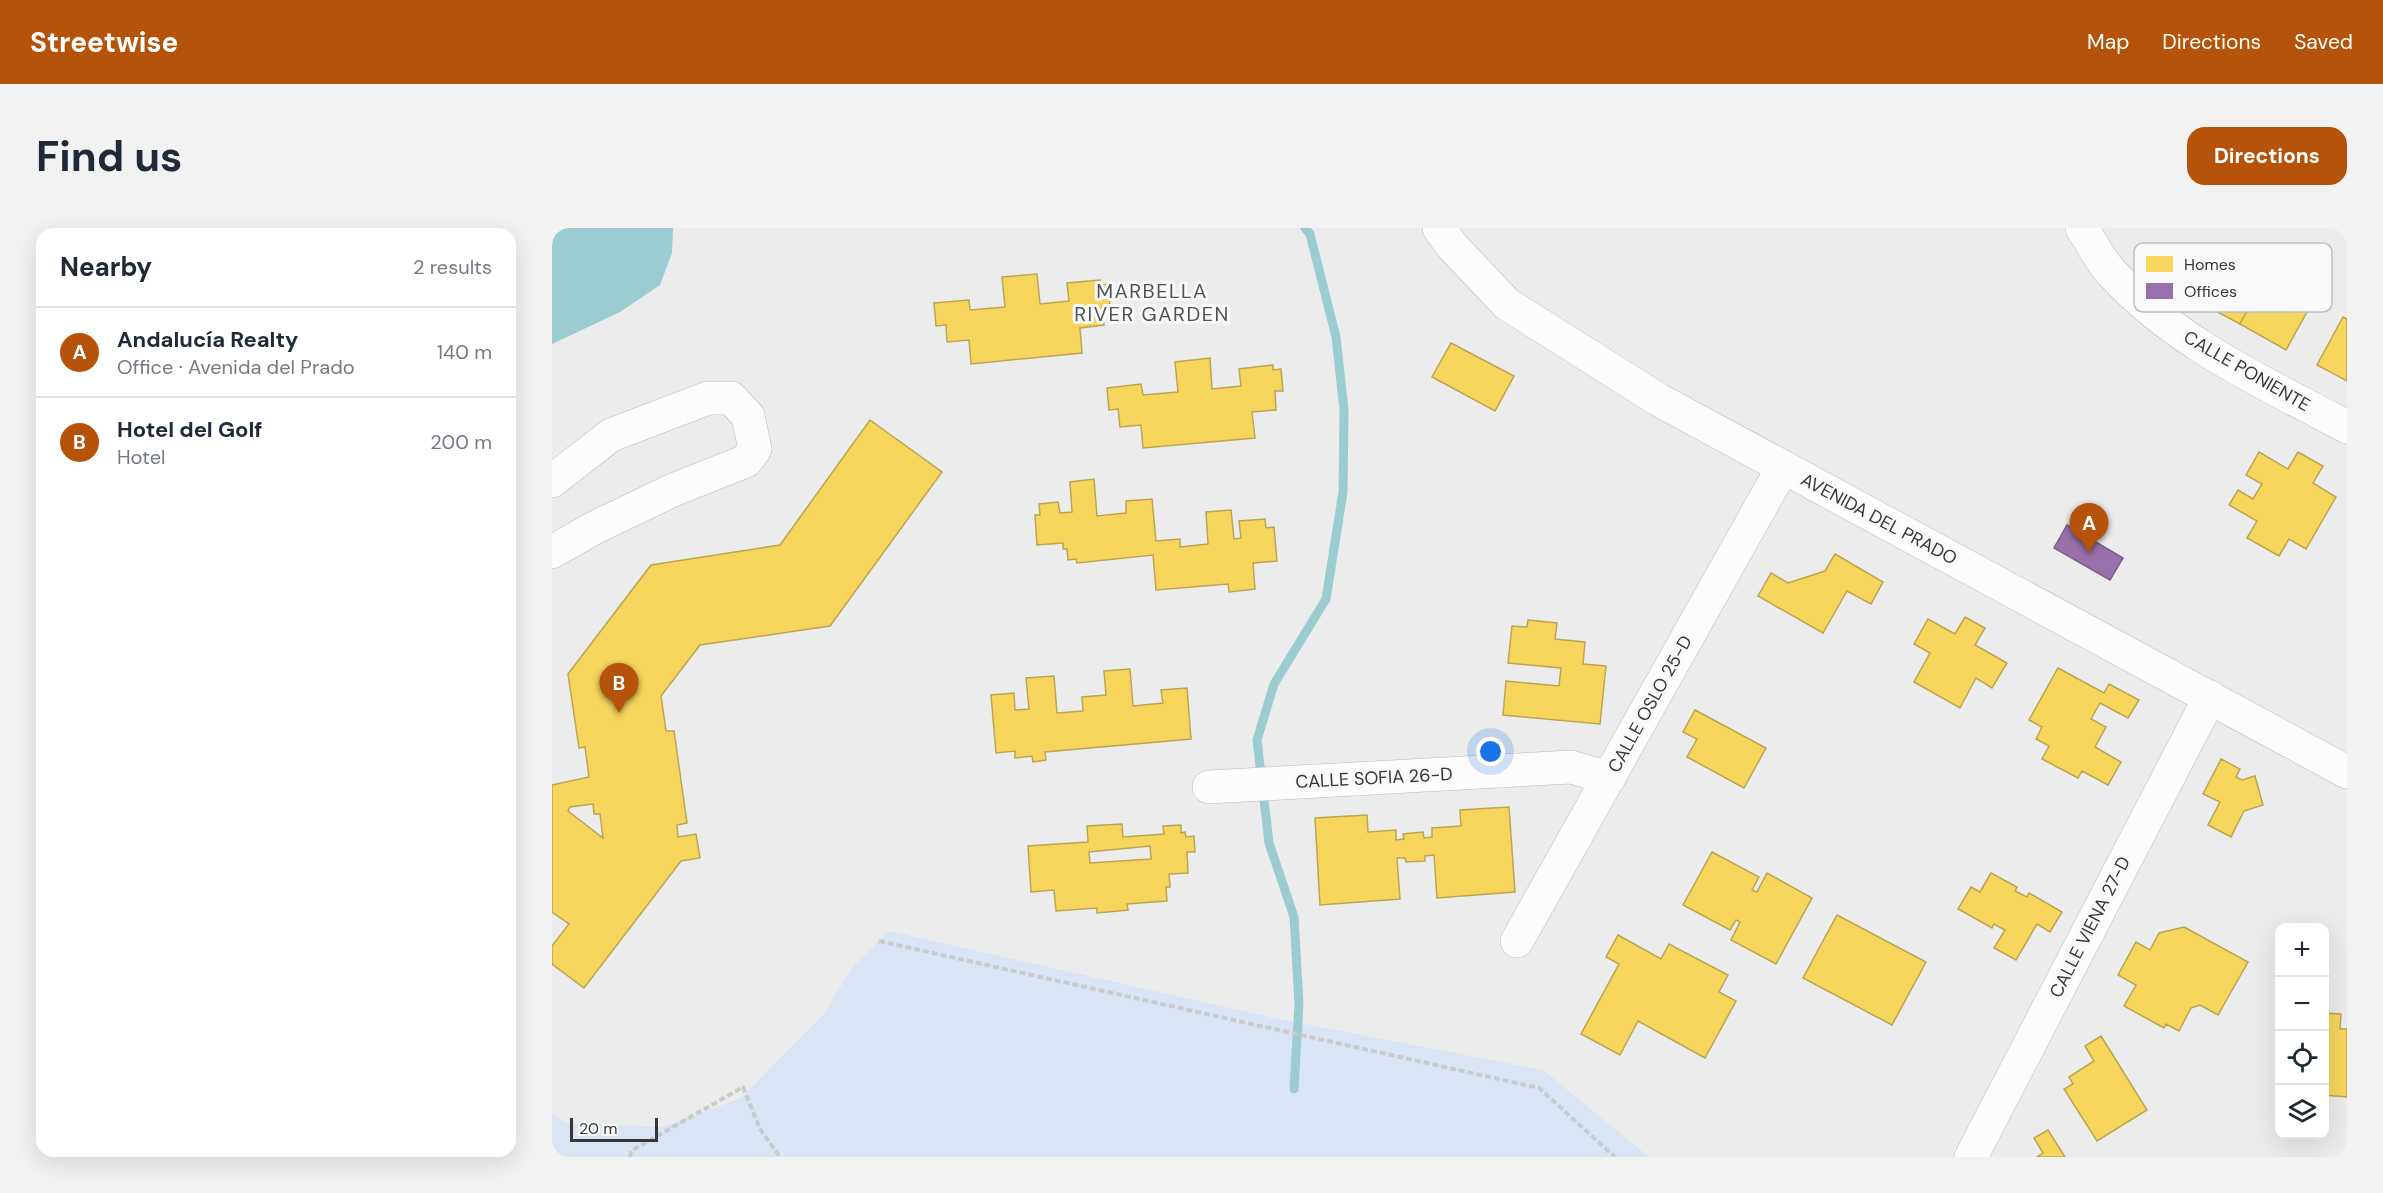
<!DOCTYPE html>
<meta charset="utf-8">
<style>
:root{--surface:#fff;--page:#f2f2f3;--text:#1f2937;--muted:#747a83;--line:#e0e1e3;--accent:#b45309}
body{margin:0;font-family:"DM Sans",sans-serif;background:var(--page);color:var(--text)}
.controls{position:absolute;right:18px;bottom:18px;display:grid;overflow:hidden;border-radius:12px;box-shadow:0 6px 24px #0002}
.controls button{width:54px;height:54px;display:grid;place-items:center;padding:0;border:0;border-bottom:2px solid var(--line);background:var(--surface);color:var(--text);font:30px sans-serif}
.scale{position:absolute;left:18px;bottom:15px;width:88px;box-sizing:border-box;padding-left:6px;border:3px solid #363637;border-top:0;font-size:16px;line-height:21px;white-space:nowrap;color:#363637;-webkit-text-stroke:4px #f8f9fb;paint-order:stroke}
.you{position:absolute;left:939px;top:524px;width:21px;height:21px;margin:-15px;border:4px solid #fff;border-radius:50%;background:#1a73e8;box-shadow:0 0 0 9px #1a73e833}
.badge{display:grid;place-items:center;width:39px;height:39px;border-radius:50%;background:var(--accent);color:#fff;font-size:20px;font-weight:700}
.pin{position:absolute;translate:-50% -50px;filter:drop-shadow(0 2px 3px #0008)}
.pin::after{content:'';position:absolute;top:32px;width:21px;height:18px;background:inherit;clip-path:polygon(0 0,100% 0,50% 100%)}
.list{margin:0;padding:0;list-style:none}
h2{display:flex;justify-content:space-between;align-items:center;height:78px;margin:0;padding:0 24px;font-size:26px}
h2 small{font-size:20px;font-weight:400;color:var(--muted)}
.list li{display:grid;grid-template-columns:39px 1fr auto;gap:18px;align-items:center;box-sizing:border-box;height:90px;padding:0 24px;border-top:2px solid var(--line)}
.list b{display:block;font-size:22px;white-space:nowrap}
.list p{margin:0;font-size:20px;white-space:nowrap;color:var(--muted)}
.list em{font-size:20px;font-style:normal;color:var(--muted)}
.icon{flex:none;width:33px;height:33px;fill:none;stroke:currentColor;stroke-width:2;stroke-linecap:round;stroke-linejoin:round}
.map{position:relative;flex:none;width:1795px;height:929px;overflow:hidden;border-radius:18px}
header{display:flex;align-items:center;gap:36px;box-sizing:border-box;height:84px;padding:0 30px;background:var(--accent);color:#fff}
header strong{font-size:28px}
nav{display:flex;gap:33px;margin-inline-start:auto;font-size:21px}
.intro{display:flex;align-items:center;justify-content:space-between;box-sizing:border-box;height:144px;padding:0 36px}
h1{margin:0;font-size:42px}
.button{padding:15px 27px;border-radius:18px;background:var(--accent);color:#fff;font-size:21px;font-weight:700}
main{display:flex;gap:36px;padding:0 36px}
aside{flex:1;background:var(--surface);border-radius:18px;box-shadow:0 6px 24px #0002}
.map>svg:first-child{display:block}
</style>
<header>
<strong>Streetwise</strong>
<nav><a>Map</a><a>Directions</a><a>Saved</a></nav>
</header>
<div class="intro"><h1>Find us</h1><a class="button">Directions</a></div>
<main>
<aside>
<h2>Nearby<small>2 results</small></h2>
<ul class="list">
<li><span class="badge">A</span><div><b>Andalucía Realty</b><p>Office · Avenida del Prado</p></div><em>140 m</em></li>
<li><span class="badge">B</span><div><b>Hotel del Golf</b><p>Hotel</p></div><em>200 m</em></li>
</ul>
</aside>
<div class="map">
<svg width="1795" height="929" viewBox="0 0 1795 929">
<rect width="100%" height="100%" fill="#ececec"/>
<path fill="#d9e5f4" d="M337,703L722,790L991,842L1097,929H0V886L15,895L111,899L189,870L271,787L302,737Z"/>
<path fill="#9accd0" d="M0,0H121L120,25L108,57L68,84L0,116Z"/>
<g fill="#f6d55c" stroke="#bca551" stroke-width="1.5" fill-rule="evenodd">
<path d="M1668,22L1714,48L1688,96L1641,71Z"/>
<path d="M485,46L488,76L517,73L515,55L548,52V57L556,56L558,78H550L552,97L528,100L530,125L419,136L417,112L395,114L394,97L384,98L382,75L417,72L418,82L453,79L450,49Z"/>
<path d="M1714,48L1761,73L1734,122L1688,96Z"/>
<path d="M1791,89L1795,91V153L1765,137Z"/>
<path d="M899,115L962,148L943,183L880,149Z"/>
<path d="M658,130L660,161L689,158L687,141L721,137V142L729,141L731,163H723L724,182L700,184L703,210L591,220L589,197L568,199L566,181L557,182L555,160L589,156L591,167L626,164L623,134Z"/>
<path d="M318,192L390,244L278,398L148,417L109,468L114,503H122L135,595L125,597L126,609L144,606L148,630L129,633L32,760L0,736V718L17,696L0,684V557L37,549L33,519L27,520L16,446L99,337L228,317ZM41,576L42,586H48L51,610L16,583L18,579Z"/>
<path d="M1707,224L1736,241L1746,224L1771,238L1761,255L1784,269L1754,321L1737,311L1727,328L1695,310L1705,293L1677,277L1686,262L1701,271L1710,256L1694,247Z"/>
<path d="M542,251L545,288L574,285V273L600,271L604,313L628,311V319L656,316L654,284L679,282L682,311L689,310L687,293L713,291L714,300L722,299L725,333L701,335L703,361L677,364L676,356L604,362L601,327L525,335L524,331L516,332L515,321H511V315L485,317L483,287H488L487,276L506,274L508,285L520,284L518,254Z"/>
<path d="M1283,326L1331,354L1319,376L1295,363L1271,405L1206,368L1219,345L1236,355L1273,343Z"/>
<path d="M1413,389L1433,400L1423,417L1455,435L1440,460L1424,450L1408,480L1362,454L1378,425L1362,416L1376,391L1403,406Z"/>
<path d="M976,392L1005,395L1003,411L1033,414L1031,436L1054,438L1048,496L951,487L954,453L1007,458L1009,440L956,435L960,398L975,399Z"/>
<path d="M1506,440L1552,465L1557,456L1587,472L1576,490L1548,475L1539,491L1554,499L1543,519L1569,534L1556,557L1530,543L1526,550L1490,531L1497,518L1484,511L1490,499L1477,492Z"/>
<path d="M578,441L581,478L611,475L609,462L635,460L639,511L493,524L494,532L481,534L480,528L463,530V523L444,525L439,467L462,465L463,482L477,481L474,450L502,448L505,485L531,483L530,469L554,467L552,443Z"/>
<path d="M1143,482L1214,520L1192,560L1135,529L1145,511L1131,504Z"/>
<path d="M1669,531L1688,541L1684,549L1690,552L1703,548L1711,577L1692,583L1679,609L1656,597L1668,574L1651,566Z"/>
<path d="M957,579L963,664L885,670L882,627L873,628V633L854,634L853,630H845L848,671L768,677L763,590L815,587L816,604L844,602V612L852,611L851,606L871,604L872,610L880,609V600L909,598L908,582Z"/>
<path d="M570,596L571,609L612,606L611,598L629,597V605L633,604L634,609L642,608L643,624H635L636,645L617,646L618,659H614L615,673L575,676L576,682L545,685V680L504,683L502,662L479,664L476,618L536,614L535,598ZM598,618L599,631L538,635L537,624Z"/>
<path d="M1160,624L1207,649L1200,662L1205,664L1215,645L1260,670L1224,736L1179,712L1188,694L1184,692L1178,702L1131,677Z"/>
<path d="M1439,645L1465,659L1463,663L1475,669L1477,665L1510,684L1498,704L1485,696L1464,732L1442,720L1453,702L1442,696L1440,700L1406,681L1419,659L1428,664Z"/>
<path d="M1285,687L1374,734L1340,797L1251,750Z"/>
<path d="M1632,699L1696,734L1666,787L1648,777L1639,780L1627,803L1614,796L1612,800L1572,778L1584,757L1566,747L1584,714L1598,722L1607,705Z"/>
<path d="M1066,707L1109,731L1117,716L1176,747L1167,764L1184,773L1153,830L1086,793L1068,827L1029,806L1067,736L1054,729Z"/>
<path d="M1772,785L1789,786L1788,801H1795V869L1772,867Z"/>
<path d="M1549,808L1595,882L1545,913L1512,861L1521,856L1517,849L1542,833L1533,818Z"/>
<path d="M1496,902L1513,929H1485L1491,925L1482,910Z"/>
</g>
<path fill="#9970ab" stroke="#7b5f88" stroke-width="1.5" d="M1515,297L1571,330L1558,352L1502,320Z"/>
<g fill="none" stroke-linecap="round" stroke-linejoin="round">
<path stroke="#9accd0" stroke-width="9" d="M742,861L747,776L742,689L717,615L705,512L722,456L774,371L791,264L792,182L784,109L758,6L753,0"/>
<defs>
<g id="minor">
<path d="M887,0L900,18L955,76L1107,172L1795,544"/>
<path d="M1530,0C1539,14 1547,30 1558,43C1623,115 1711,154 1795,199"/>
<path d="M0,253L59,207L156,170H179L196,188L203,221L194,233L121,262L42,300L0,324"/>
<path d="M657,559L1019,539L1057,550"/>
<path d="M965,713L1231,239"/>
<path d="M1419,929L1658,469"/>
</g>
</defs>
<use href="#minor" stroke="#bababa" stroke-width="34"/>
<g stroke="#cbcbcc" stroke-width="4" stroke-dasharray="6 3" stroke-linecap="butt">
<path d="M327,713L987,860L1063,929"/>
<path d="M78,929L79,923L191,859L208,901L228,929"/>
</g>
<use href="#minor" stroke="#fcfcfc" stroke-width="33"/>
</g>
<g text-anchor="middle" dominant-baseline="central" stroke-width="6" stroke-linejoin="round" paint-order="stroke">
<g font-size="18" fill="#363637" stroke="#f8f9fb">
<text transform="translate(1695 143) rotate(30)">CALLE PONIENTE</text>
<text transform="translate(1327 291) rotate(28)">AVENIDA DEL PRADO</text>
<text transform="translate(1098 476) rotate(-61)">CALLE OSLO 25-D</text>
<text transform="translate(822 550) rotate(-3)">CALLE SOFIA 26-D</text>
<text transform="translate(1538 699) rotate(-63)">CALLE VIENA 27-D</text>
</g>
<g font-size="20" letter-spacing="1.5" fill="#525354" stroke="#f8f9fb">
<text x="600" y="63">MARBELLA<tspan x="600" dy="23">RIVER GARDEN</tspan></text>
</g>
</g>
<rect x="1582" y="15" width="198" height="69" rx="9" fill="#f8f9fb" stroke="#bebec0" stroke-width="1.5"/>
<rect x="1594" y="28" width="27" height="16" fill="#f6d55c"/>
<rect x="1594" y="55" width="27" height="16" fill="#9970ab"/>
<g font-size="16" fill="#363637">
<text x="1632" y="42">Homes</text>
<text x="1632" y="69">Offices</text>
</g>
</svg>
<div class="controls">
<button>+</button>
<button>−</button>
<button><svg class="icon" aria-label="locate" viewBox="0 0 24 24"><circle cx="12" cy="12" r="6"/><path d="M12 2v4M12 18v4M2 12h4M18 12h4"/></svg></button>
<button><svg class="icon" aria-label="layers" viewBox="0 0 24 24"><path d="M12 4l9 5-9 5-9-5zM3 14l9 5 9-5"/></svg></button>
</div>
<div class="scale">20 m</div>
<div class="you"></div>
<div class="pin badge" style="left:1537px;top:325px">A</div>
<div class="pin badge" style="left:67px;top:485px">B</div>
</div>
</main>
